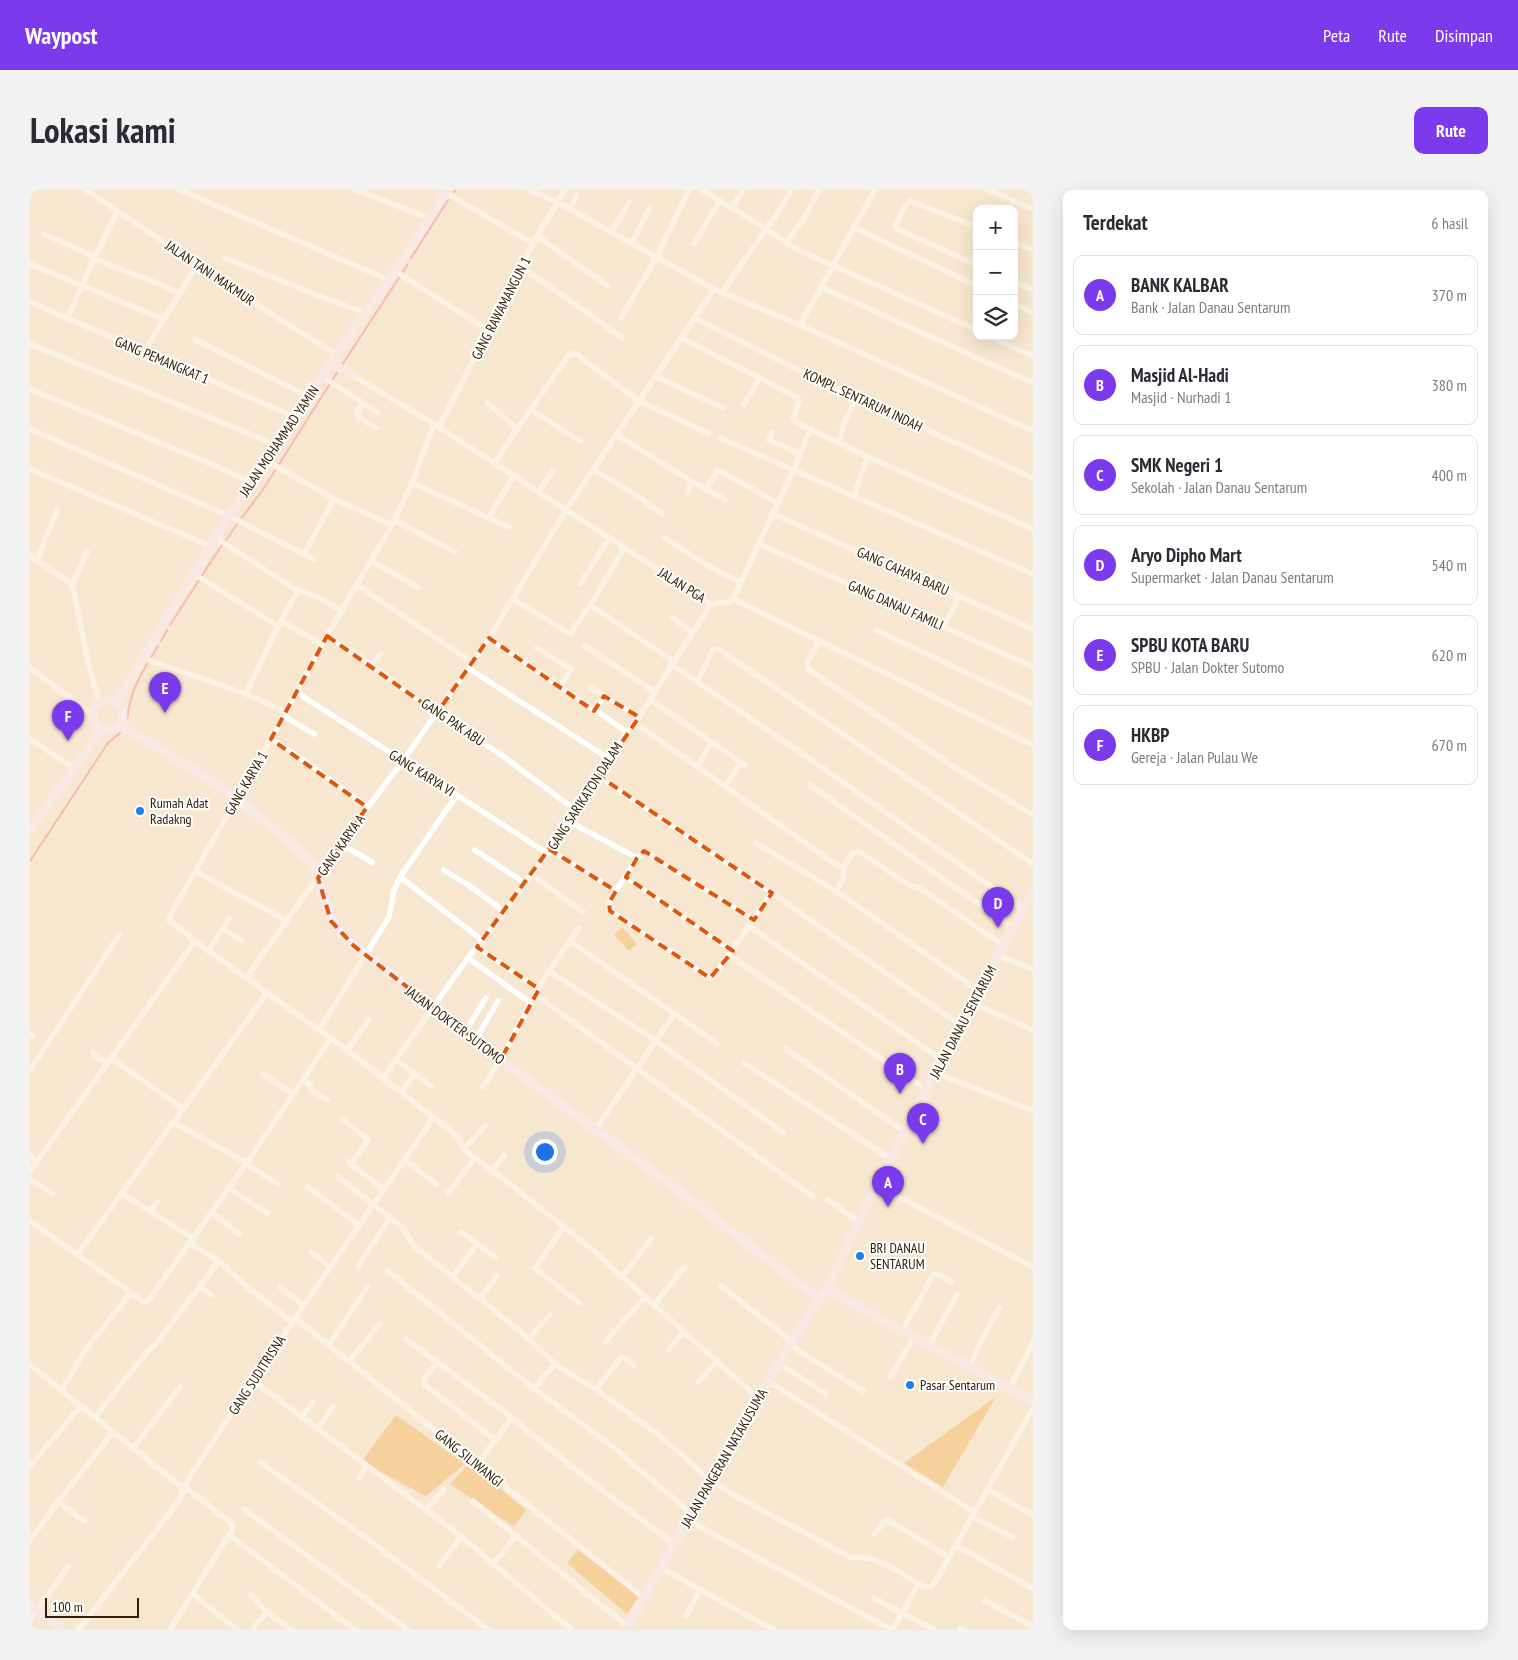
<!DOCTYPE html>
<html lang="id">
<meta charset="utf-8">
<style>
:root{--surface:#fff;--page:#f2f2f3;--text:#2b2b33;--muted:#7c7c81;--line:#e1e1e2;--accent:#7c3aed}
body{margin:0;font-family:"PT Sans Narrow",sans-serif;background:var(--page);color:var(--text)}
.controls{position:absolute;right:15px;top:15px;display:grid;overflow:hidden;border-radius:10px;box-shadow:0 5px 20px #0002}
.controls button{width:45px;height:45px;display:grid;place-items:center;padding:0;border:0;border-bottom:1px solid var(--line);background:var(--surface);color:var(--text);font:25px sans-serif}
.scale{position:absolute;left:15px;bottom:12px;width:94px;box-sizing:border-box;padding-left:5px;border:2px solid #302007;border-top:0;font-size:14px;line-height:18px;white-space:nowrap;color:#302007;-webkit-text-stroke:4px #fff;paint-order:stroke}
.you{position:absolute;left:514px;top:961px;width:18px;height:18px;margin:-12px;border:4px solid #fff;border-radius:50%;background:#1a73e8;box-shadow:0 0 0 8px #1a73e833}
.badge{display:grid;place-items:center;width:32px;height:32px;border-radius:50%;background:var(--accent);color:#fff;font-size:16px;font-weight:700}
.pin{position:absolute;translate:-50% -41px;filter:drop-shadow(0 1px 2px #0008)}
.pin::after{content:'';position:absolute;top:26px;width:18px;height:15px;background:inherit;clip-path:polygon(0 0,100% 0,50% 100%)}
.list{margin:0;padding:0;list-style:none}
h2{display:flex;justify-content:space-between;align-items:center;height:65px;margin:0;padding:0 20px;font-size:21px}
h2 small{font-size:16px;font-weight:400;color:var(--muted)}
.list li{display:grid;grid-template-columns:32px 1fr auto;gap:15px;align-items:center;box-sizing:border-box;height:80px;margin:0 10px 10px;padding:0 10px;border:1px solid var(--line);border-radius:10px}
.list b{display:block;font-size:19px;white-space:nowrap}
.list p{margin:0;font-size:16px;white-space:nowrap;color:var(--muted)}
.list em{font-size:16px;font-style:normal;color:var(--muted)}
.icon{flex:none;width:28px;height:28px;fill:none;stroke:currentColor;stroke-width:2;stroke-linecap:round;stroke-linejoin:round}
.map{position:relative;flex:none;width:1003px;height:1440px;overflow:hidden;border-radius:10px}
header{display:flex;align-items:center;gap:30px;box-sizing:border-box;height:70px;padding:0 25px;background:var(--accent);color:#fff}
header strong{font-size:24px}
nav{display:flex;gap:28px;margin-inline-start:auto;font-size:18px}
.intro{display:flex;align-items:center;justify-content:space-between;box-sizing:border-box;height:120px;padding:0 30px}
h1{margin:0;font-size:35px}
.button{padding:12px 22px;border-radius:10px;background:var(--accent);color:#fff;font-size:18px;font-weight:700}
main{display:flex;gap:30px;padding:0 30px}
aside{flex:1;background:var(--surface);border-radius:10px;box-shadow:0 5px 20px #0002}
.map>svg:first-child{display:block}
</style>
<header>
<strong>Waypost</strong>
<nav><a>Peta</a><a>Rute</a><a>Disimpan</a></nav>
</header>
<div class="intro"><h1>Lokasi kami</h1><a class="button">Rute</a></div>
<main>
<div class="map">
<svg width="1003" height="1440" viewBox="0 0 1003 1440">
<rect width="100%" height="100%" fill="#f8e7d0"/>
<g fill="#f3b75d">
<path d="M592,737L607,754L599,761L584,745Z"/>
<path d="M966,1207L913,1297L874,1273Z"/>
<path d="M366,1225L435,1274L396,1306L331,1272Z"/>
<path d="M439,1273L496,1320L484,1337L420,1294Z"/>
<path d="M548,1360L610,1404L597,1424L537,1373Z"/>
</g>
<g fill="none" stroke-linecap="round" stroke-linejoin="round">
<g stroke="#f4848e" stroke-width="2">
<path d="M424,2L425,0"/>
<path d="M381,68L418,10"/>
<path d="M312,175L378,74"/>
<path d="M211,329L232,301L308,181"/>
<path d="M140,435L186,364L208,333"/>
<path d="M131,451L137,440"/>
<path d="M97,529C101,498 112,482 128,456"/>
<path d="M0,671L78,553L90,543"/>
</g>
<g stroke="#fff" stroke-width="5.5">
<path d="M56,0L246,127L306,164"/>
<path d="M150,0L359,90"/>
<path d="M326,0L399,28"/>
<path d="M499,0L529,13L684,99"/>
<path d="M672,0L735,38L764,58L947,140"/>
<path d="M958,0L1003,19"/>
<path d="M416,3L504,54"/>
<path d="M702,18L713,0"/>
<path d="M540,19L547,5"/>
<path d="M947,37L880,11L875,16L865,36L867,39L947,75"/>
<path d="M825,38L947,96"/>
<path d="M582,42L599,12"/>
<path d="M14,44L65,67"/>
<path d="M507,46L578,96"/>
<path d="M602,53L619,19"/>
<path d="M756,53L774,28L789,0"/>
<path d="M984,53L1003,60"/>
<path d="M664,54L690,10"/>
<path d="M195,68L289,106L336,123"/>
<path d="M64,69L130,94L149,104"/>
<path d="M0,74L133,129"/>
<path d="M491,77L558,123L592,148"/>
<path d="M365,81L458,140"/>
<path d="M984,92L1003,100"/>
<path d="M791,97L1003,193"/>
<path d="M693,102C714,67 742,36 761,0"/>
<path d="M0,112L265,227"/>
<path d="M984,114L1003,123"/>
<path d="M591,128L626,68L659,0"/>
<path d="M664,128L788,190L928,254L930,253L937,258L1003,288"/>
<path d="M37,129L65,67L87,22"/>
<path d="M770,135L845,0"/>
<path d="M959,146L1003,166"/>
<path d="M652,148L768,208L769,211L763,228L765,232L838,267L1003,339"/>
<path d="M166,150L279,207"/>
<path d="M0,154L247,255"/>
<path d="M114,162L167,75"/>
<path d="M322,185L404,234L681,414L699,412L703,409L1003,555"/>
<path d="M292,186L348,223"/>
<path d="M625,186L693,218"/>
<path d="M0,199L193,279L222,293"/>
<path d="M332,213L327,222L328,227L346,238"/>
<path d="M458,213L487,239"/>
<path d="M714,214L730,188"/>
<path d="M500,219L550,251"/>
<path d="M404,234L382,293L362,335L292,454L241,549L143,720L139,730L165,751L317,860L427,946L434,959L441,965L480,994L559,1057L728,1208"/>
<path d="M409,237L507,46L535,0"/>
<path d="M0,239L199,326L284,369"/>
<path d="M742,243L739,250L770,264"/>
<path d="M587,245L661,291L658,302"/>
<path d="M690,248L1003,384"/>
<path d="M809,252L813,236L826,208"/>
<path d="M237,271L304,309L362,335"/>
<path d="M465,273L487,239L538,166L543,163L546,164L609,211L678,243"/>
<path d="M0,279L180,356"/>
<path d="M564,280L606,305L632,324"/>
<path d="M661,291L696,310"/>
<path d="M382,293L479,337"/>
<path d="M676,300L688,280L748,313"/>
<path d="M508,302L523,281"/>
<path d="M824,305L838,267"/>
<path d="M743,324L1003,439"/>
<path d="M458,328L484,286"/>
<path d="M364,330L425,362"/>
<path d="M186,348L268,401L248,436L216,504"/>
<path d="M635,348L675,374L711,393"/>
<path d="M729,354L1003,477"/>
<path d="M274,364L304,309"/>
<path d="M0,366L38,391L43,397L59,476L70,513"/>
<path d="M7,370L27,320"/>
<path d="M341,371L388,397"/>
<path d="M164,384L248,436"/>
<path d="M550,394L579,348"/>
<path d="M42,395L57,362"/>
<path d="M327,395L442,472"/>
<path d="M267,399L291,409L312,421"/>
<path d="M483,409L540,444L566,406L594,358"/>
<path d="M703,409L764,279L781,238"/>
<path d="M560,415L643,471"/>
<path d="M643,428L662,442"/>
<path d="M251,431L292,454"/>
<path d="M914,437L929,406"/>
<path d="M846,440L1003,514"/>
<path d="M297,446L325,463L407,523L470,564L547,621"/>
<path d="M459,448L597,542"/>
<path d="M789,450L777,474L778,479L927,579L1003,625"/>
<path d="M555,456L625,502"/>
<path d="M507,458L541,479L530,497"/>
<path d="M113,468L216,504L256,522"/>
<path d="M641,474L780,569L993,719"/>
<path d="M341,475L351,463"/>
<path d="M0,478L63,525"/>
<path d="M438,478L578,568"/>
<path d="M667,492L683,460L687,459L690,460L1003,674"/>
<path d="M561,498L609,527"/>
<path d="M266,502L517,663"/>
<path d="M621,510L715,575"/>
<path d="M564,521L574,506"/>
<path d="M254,526L284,544"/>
<path d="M605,533L801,671L813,678L814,687L806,701L949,801"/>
<path d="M0,549L44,578"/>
<path d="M241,549L275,571L337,617"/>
<path d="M667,576L682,552"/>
<path d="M780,595L983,738"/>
<path d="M695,596L711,573"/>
<path d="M540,632L607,668"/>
<path d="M726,653L806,701"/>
<path d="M311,654L342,672"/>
<path d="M445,660L496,694"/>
<path d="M520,660L586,701L579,713L580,721L680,788L684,786L742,703L570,587"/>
<path d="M813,678L822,663L830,662L879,695L890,698L974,756"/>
<path d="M414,680L444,699L475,722"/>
<path d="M166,681C196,700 227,713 257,731"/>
<path d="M502,685L553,722"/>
<path d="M370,687L452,750"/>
<path d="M596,687L703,761"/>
<path d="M586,701L607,668L616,663L724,730"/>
<path d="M742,703L930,835"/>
<path d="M719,736L912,870"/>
<path d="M193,739L212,751"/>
<path d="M540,751L688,854"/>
<path d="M447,757L509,799"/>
<path d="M178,761L200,728"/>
<path d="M699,765L896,899"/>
<path d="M969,766L1003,779"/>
<path d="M438,768L501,813"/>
<path d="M519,781L625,850L754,943"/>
<path d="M216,788L331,626L372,572L459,448L536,320L684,99L770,135L1003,241"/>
<path d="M506,805L782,1006"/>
<path d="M942,813L1003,840"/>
<path d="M289,840L359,727L364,700L370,687L427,605"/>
<path d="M0,843L3,846"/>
<path d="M434,843L456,808"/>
<path d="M445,851L468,811"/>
<path d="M756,859L875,942"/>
<path d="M317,860L339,830"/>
<path d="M63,863L77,874"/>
<path d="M81,868L152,918"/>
<path d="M366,870L401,896"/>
<path d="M714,873L861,969"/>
<path d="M0,880L89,745"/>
<path d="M906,883L1003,921"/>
<path d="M233,884L263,904"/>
<path d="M353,888L438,768L475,722L540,632L565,595L578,568L605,533L681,414"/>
<path d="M273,890L280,894L281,900L297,910"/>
<path d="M453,897L471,869L514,788L549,738"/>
<path d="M371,901L385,885"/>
<path d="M314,930L338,950L321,974"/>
<path d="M143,932L217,973"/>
<path d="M566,939L644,824"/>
<path d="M434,959L455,936"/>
<path d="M0,966L7,972"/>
<path d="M374,969L406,994"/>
<path d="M318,972L353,999"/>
<path d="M216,974L248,994"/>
<path d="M0,981L165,751"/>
<path d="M462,981L474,966"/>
<path d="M308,987L372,1037L382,1053L388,1059L490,1141L525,1174L568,1201L629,1245L679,1289L702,1304L820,1367L838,1368L861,1377L894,1397H901L906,1391L1003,1218"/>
<path d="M0,989L23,1004"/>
<path d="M848,995L863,1004L1003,1077"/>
<path d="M278,997L329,1035"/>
<path d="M199,998L238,1024"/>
<path d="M91,1003L164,1049"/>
<path d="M418,1003L445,968"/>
<path d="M798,1010L829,1032"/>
<path d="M120,1021L127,1012"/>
<path d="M182,1022L209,1044"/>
<path d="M0,1031L114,1112L118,1111L216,974L301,848"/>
<path d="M534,1037L505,1078L549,1113"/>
<path d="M431,1042L465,1067"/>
<path d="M160,1053L189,1071L209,1090L262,1132"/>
<path d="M282,1062L300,1077"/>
<path d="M47,1065L237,803"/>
<path d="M328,1076L360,1028"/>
<path d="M358,1081L502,1197L578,1253L661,1323"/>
<path d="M422,1087L447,1054"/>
<path d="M592,1087L621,1049"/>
<path d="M691,1096L763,1152"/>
<path d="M170,1097L181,1105"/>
<path d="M250,1097L274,1116"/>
<path d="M450,1108L467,1086"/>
<path d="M624,1115L654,1078"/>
<path d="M265,1128L614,1408"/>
<path d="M872,1141L903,1085L908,1084L922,1092"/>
<path d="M376,1149L472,1220L551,1284L644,1354"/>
<path d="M498,1149L520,1125"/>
<path d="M575,1152L615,1107"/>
<path d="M299,1155L338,1096"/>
<path d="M899,1155L927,1105"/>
<path d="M761,1156L833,1201"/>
<path d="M638,1160L654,1142"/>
<path d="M319,1171L350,1134"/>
<path d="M408,1172L394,1189V1194L465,1250"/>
<path d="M750,1174L796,1204"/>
<path d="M0,1175L154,1299"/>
<path d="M940,1177L949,1155L969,1118"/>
<path d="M860,1187L884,1147"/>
<path d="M224,1191L423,1340L542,1440"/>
<path d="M738,1191L944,1322"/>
<path d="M668,1192L687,1171"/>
<path d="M980,1198L1003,1152"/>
<path d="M504,1199L525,1174"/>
<path d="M566,1199L592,1166L604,1176"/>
<path d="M32,1200L55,1160L101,1103"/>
<path d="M65,1227L116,1163L129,1150L189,1071"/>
<path d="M271,1228L283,1212"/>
<path d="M287,1239L303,1217"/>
<path d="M103,1258L150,1197"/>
<path d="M230,1272L336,1348L459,1440"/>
<path d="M447,1274L482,1228"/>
<path d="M0,1276L51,1216"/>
<path d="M329,1288L337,1276"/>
<path d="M957,1299L1003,1325"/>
<path d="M443,1311L598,1437"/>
<path d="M214,1319L378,1440"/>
<path d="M395,1320L414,1300"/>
<path d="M942,1327L982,1347"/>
<path d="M657,1330L862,1440"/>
<path d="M54,1331L28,1312L83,1242"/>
<path d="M845,1344L853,1332L858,1330L920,1368"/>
<path d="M199,1345L325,1440"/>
<path d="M0,1350L28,1312"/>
<path d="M926,1355L1003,1399"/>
<path d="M463,1374L485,1347"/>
<path d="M409,1376L431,1347"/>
<path d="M631,1378L744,1440"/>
<path d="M888,1394L872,1423L905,1440"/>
<path d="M163,1404L207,1440"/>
<path d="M221,1405L236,1422"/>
<path d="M844,1408L872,1423L862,1440"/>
<path d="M955,1411L1003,1436"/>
<path d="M656,1426L670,1400"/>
<path d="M0,1430L38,1377"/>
<path d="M930,1438L933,1440"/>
<path d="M48,1440L146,1315C153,1304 156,1294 162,1283L265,1128L404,927"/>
<path d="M140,1440L203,1338L201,1333L155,1297"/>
<path d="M222,1440L237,1422L261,1440"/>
</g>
<g stroke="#f8ecfd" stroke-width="9">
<path d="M301,173L322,185"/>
<circle cx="78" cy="525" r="15"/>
<path d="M86,513L199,326L301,173L359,90L418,0"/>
<path d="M95,538L166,581L207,608L271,662L282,674L286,681C293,706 297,731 317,750L445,851L644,997L789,1109"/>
<path d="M0,641L72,539"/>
<path d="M797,1099L843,1125L1003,1211"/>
<path d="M0,1414L32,1440"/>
<path d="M596,1440L697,1258L781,1121L797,1099L819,1051L896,899L1003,701"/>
</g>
</g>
<path d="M0 0H1003V1440H0ZM297,446L407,523L459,448L564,521L574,506L609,527L569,586L742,703L724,730L614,661L607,668L596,687L703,761L680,788L580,721L579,713L586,701L519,659L447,757L509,799L471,869L324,756L301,731L288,688L337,617L241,549Z" fill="#f8e7d0" fill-opacity=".55" fill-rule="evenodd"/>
<path fill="none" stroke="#df560c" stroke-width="4" stroke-dasharray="10 6" stroke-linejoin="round" d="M297,446L407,523L459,448L564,521L574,506L609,527L569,586L742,703L724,730L614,661L607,668L596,687L703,761L680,788L580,721L579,713L586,701L519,659L447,757L509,799L471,869L324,756L301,731L288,688L337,617L241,549Z"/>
<g fill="#207ee7" stroke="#fff" stroke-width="2">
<circle cx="110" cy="621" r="5"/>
<circle cx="830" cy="1066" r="5"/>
<circle cx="880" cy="1195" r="5"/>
</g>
<g text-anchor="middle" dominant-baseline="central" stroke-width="4" stroke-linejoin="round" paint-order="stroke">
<g font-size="14" fill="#302007" stroke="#fff">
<text transform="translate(180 83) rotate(34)">JALAN TANI MAKMUR</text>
<text transform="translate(471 118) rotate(-63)">GANG RAWAMANGUN 1</text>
<text transform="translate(132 170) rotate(23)">GANG PEMANGKAT 1</text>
<text transform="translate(833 210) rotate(25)">KOMPL. SENTARUM INDAH</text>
<text transform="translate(249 251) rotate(-56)">JALAN MOHAMMAD YAMIN</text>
<text transform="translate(873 381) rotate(24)">GANG CAHAYA BARU</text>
<text transform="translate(652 395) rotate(32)">JALAN PGA</text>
<text transform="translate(866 415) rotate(24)">GANG DANAU FAMILI</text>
<text transform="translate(423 532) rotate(34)">GANG PAK ABU</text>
<text transform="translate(392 583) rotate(32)">GANG KARYA VI</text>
<text transform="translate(216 593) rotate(-60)">GANG KARYA 1</text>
<text transform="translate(555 606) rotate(-57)">GANG SARIKATON DALAM</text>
<text transform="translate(311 655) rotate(-55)">GANG KARYA A</text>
<text transform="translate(933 832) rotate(-62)">JALAN DANAU SENTARUM</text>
<text transform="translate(425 835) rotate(37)">JALAN DOKTER SUTOMO</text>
<text transform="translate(227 1185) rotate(-57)">GANG SUDITRISNA</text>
<text transform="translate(439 1268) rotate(39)">GANG SILIWANGI</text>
<text transform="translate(694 1268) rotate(-60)">JALAN PANGERAN NATAKUSUMA</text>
</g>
<g font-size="14" fill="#302007" stroke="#fff" text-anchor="start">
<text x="120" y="613">Rumah Adat<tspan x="120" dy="16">Radakng</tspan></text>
<text x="840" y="1058">BRI DANAU<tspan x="840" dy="16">SENTARUM</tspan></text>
<text x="890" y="1195">Pasar Sentarum</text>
</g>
</g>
</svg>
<div class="controls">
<button>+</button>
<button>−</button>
<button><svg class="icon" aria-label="layers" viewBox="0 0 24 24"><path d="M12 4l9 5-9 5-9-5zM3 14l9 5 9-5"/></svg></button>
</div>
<div class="scale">100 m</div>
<div class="you"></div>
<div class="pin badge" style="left:858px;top:1017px">A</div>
<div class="pin badge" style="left:870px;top:904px">B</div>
<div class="pin badge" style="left:893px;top:954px">C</div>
<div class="pin badge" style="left:968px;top:738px">D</div>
<div class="pin badge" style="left:135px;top:523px">E</div>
<div class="pin badge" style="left:38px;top:551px">F</div>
</div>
<aside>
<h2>Terdekat<small>6 hasil</small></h2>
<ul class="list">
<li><span class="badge">A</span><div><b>BANK KALBAR</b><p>Bank · Jalan Danau Sentarum</p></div><em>370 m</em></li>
<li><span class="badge">B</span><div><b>Masjid Al-Hadi</b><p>Masjid · Nurhadi 1</p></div><em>380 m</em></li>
<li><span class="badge">C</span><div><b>SMK Negeri 1</b><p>Sekolah · Jalan Danau Sentarum</p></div><em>400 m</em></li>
<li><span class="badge">D</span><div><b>Aryo Dipho Mart</b><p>Supermarket · Jalan Danau Sentarum</p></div><em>540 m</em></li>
<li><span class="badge">E</span><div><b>SPBU KOTA BARU</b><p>SPBU · Jalan Dokter Sutomo</p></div><em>620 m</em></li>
<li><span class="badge">F</span><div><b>HKBP</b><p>Gereja · Jalan Pulau We</p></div><em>670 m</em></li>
</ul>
</aside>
</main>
